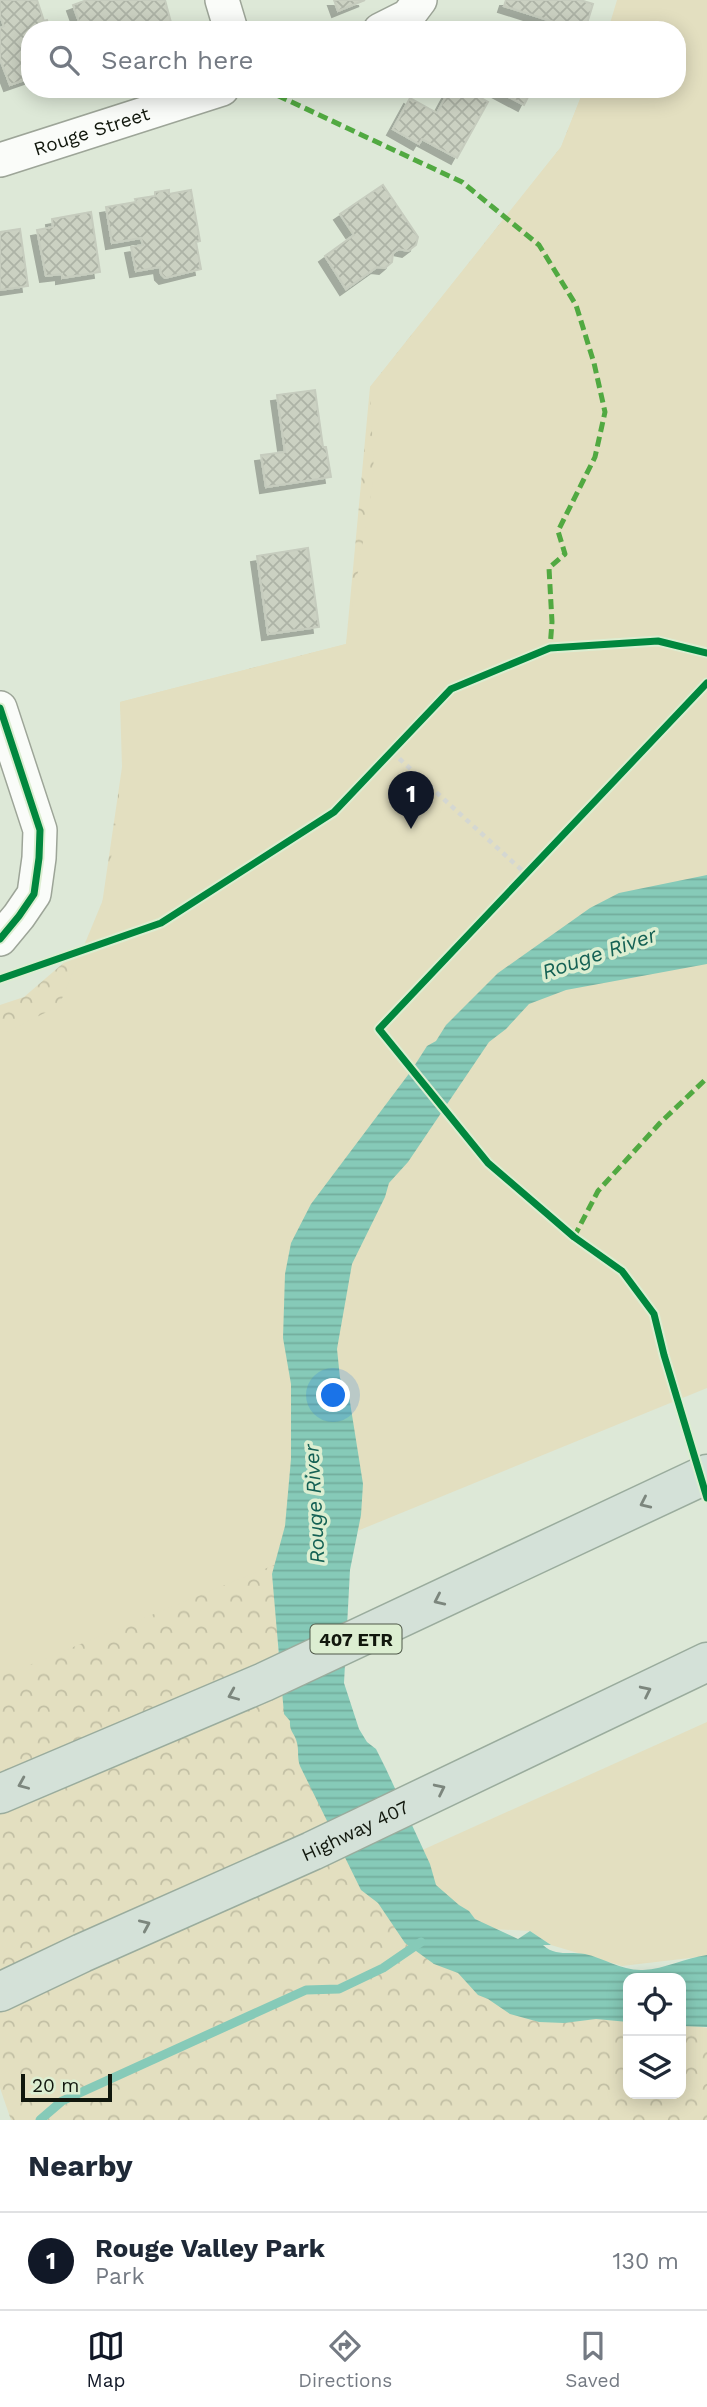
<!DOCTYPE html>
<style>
:root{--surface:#fff;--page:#f6f6f7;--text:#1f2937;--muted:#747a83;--line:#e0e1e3;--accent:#111827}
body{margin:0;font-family:"Work Sans",sans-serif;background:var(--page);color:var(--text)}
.controls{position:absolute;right:21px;bottom:21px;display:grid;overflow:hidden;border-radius:14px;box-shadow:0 4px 18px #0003}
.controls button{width:63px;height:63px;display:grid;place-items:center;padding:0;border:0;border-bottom:2px solid var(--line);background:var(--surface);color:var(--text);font:35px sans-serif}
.scale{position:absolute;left:21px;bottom:18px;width:91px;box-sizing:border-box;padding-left:7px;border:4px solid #11170d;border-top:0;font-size:19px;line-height:24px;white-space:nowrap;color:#11170d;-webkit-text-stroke:5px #dceed1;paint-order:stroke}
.you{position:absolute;left:334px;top:1396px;width:24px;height:24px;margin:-18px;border:5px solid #fff;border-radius:50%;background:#1a73e8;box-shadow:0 0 0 10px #1a73e833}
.badge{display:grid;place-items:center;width:46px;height:46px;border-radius:50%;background:var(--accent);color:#fff;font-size:23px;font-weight:700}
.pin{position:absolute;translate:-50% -58px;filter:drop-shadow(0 2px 4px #0008)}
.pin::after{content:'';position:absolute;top:37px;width:24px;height:21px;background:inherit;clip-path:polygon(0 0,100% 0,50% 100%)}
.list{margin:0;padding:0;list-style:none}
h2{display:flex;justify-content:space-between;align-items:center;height:91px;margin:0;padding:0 28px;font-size:30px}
h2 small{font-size:23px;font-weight:400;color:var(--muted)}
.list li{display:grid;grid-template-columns:46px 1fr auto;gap:21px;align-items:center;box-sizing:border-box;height:98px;padding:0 28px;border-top:2px solid var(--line)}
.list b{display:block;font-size:26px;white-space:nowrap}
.list p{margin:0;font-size:23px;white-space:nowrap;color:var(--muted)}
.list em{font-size:23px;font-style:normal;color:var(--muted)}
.icon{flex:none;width:38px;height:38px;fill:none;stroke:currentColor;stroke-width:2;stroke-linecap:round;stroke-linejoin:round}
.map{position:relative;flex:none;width:707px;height:2120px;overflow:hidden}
.search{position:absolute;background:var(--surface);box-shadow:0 4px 18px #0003;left:21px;right:21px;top:21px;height:77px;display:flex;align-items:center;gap:18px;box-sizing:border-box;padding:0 24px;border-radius:28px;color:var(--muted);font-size:26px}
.sheet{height:189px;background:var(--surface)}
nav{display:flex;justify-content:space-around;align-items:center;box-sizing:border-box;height:98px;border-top:2px solid var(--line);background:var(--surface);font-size:19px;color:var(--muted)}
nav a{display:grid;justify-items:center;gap:4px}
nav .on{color:var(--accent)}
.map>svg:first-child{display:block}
</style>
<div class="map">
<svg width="707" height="2120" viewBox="0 0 707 2120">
<defs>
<pattern id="forest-crowns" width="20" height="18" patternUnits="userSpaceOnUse" patternTransform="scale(1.75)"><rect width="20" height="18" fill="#e3dfc0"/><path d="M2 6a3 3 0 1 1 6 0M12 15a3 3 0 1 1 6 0" fill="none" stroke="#c2bfa4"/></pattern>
<pattern id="water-rules" width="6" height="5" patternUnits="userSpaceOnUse" patternTransform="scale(1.75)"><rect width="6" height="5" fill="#86cab8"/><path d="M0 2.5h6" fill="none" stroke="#73ad9d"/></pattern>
<pattern id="building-cross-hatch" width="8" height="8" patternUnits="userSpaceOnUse" patternTransform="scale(1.75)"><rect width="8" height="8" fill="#cbd1c2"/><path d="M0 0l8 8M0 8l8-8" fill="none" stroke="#adb3a6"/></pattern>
<filter id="shadow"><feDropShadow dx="-6" dy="6" stdDeviation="0" flood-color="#0004"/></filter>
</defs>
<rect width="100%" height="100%" fill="#dde8d7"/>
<path fill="url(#forest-crowns)" d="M617,0H707L274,1539L278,1650L327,1750L360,1855L628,2012V2094H681V2023L707,2028V2120H11L0,2088V1005L24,997L75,953L94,959L122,767L120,702L346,644L370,387L561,147L584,89H677V30H608Z"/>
<g fill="#e3dfc0">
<path d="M621,0H707V1388L0,1677V1035L59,1006L107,890L124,757L120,702L346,644L374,475L370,387L561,147L584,89H677V30H609Z"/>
<path d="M707,1722V1956L622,1966L551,1945L530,1931L493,1929L479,1923L468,1911L426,1885L409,1856Z"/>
</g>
<path fill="url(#water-rules)" d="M707,875V964L566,990L529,1004L506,1029L489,1042L408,1162L389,1183L385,1197L352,1264L337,1349L340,1378L349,1396L363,1484L361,1515L350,1570L344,1683L359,1729L367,1742L376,1749L386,1769L430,1864L436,1885L459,1905L469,1911L475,1919L518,1939L530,1931L551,1945H543C556,1957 569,1951 585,1954C604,1958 622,1971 643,1970C665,1969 685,1958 707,1955V2027L681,2026V1978H628V2022L596,2019L564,2023L539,2022L510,2014L488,1999L478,1995L458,1973L434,1964L405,1943L378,1903L361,1890L300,1766C297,1758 299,1750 297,1743C295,1733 289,1732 290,1721L284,1714L272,1574L285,1526L291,1459V1384L283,1338L285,1274L291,1243L311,1204L411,1071L427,1046L436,1041L446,1025L498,973L590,908L619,893Z"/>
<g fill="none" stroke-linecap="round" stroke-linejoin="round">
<path stroke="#86cab8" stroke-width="9" d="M40,2120L62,2101L306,1990L339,1989L383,1968L421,1942"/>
</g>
<g fill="url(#building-cross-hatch)" stroke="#c6ccbe" stroke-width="2" filter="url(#shadow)">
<path d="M0,0H37L44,21L47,20L50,30H30V78L10,85L0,59V28L4,26L0,16Z"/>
<path d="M87,0H165L173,30H82L73,5Z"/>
<path d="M334,0H365L338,11Z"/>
<path d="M506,0H580L593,4L585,30H579L504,6Z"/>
<path d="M450,89H465L488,102L457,158L422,139L419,144L393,129L410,98L437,113Z"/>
<path d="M494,89H532L524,105Z"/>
<path d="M383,185L418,237L416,245L408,251L399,249L393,253L392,262L385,268L377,267L346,289L325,256L354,235L340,214Z"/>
<path d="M169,190V194L191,190L200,241L196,242L201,269L165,278L161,274L160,267L136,271L131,247L143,245L141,238L112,243L106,207L136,202L135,199L155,196V192Z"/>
<path d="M91,212L100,272L62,278V274L46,276L37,230L53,227L52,219Z"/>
<path d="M20,229L28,286L0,290V232Z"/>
<path d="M315,390L323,447H326L331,477L266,487L261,455L285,452L277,395Z"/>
<path d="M308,548L319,627L268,634L257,556Z"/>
</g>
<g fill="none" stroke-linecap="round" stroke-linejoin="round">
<defs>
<g id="street">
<path d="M222,0L231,30"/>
<path d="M380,30L408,16L420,0"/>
<path id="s1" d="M0,160L222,89"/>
<path d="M0,708L40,830L39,858L34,894L19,916L0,939"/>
</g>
<g id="highway">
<path d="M0,1794L264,1682L707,1474"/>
<path id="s2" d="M0,1992L82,1953L312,1851L707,1662"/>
</g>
</defs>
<use href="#street" stroke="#9da598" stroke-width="36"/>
<use href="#highway" stroke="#9aac9d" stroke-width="41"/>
<path stroke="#d4d7d2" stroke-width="4.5" stroke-dasharray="5 5" stroke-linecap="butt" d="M392,752L526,874"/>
<use href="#street" stroke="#fafcf9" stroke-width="33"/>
<use href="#highway" stroke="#d4e1d8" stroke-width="38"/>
<g stroke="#51a941" stroke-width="5" stroke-dasharray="10 5" stroke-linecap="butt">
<path d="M264,89L462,182L539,245L576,305L594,363L605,412L595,457L558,531L565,554L549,568L552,622L550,648"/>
<path d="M574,1237L598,1191L660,1123L707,1078"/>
</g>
<defs>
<g id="cycleway">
<path d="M707,683L379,1029L488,1163L574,1237L622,1271L654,1314L664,1355L707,1498"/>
<path d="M0,708L40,830L39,858L34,894L19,916L0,939"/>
<path d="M0,979L161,923L334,812L451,689L550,648L658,641L707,653"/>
</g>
</defs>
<use href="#cycleway" stroke="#dceed1" stroke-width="11"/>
<use href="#cycleway" stroke="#00873e" stroke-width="7"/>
</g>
<defs><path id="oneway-chevron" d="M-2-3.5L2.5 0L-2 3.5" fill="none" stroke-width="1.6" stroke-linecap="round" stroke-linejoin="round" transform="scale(1.75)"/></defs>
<g stroke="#7c867d">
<use href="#oneway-chevron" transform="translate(645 1503) rotate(155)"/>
<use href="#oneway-chevron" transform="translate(439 1600) rotate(155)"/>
<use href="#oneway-chevron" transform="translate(646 1691) rotate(-26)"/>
<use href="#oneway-chevron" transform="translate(233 1695) rotate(157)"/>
<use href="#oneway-chevron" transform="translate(23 1784) rotate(157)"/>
<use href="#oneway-chevron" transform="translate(440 1789) rotate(-26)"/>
<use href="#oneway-chevron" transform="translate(145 1925) rotate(-24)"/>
</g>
<g text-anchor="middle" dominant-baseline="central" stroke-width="7" stroke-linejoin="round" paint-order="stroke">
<rect fill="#dceed1" stroke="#4e5848" stroke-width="2" x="310.5" y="1624.5" width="91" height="29" rx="5"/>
<g font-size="18" font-weight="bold" fill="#11170d">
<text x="356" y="1639">407 ETR</text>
</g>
<g font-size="19" fill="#11170d" stroke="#dceed1">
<text stroke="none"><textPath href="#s1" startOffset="96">Rouge Street</textPath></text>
<text stroke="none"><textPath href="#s2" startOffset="390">Highway 407</textPath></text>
</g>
<g font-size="21" font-style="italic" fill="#146154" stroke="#dceed1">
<text transform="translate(599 953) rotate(-19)">Rouge River</text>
<text transform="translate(314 1504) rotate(-93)">Rouge River</text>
</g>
</g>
</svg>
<div class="controls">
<button><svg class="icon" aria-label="locate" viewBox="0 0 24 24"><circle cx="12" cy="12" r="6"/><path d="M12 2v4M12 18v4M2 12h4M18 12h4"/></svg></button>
<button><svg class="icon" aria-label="layers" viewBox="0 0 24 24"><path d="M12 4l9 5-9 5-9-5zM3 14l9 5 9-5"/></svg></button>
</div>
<div class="scale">20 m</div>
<div class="you"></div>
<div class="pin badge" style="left:411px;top:829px">1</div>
<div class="search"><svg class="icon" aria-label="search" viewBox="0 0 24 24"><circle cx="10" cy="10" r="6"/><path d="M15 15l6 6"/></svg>Search here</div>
</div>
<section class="sheet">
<h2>Nearby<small></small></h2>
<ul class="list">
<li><span class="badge">1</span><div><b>Rouge Valley Park</b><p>Park</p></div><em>130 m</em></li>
</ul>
</section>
<nav>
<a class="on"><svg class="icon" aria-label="map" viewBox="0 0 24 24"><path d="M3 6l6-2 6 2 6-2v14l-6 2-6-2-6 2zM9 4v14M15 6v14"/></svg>Map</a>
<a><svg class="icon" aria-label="directions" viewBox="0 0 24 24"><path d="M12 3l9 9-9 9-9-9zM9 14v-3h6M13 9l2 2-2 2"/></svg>Directions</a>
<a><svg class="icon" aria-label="saved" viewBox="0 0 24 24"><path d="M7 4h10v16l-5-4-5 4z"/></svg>Saved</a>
</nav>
